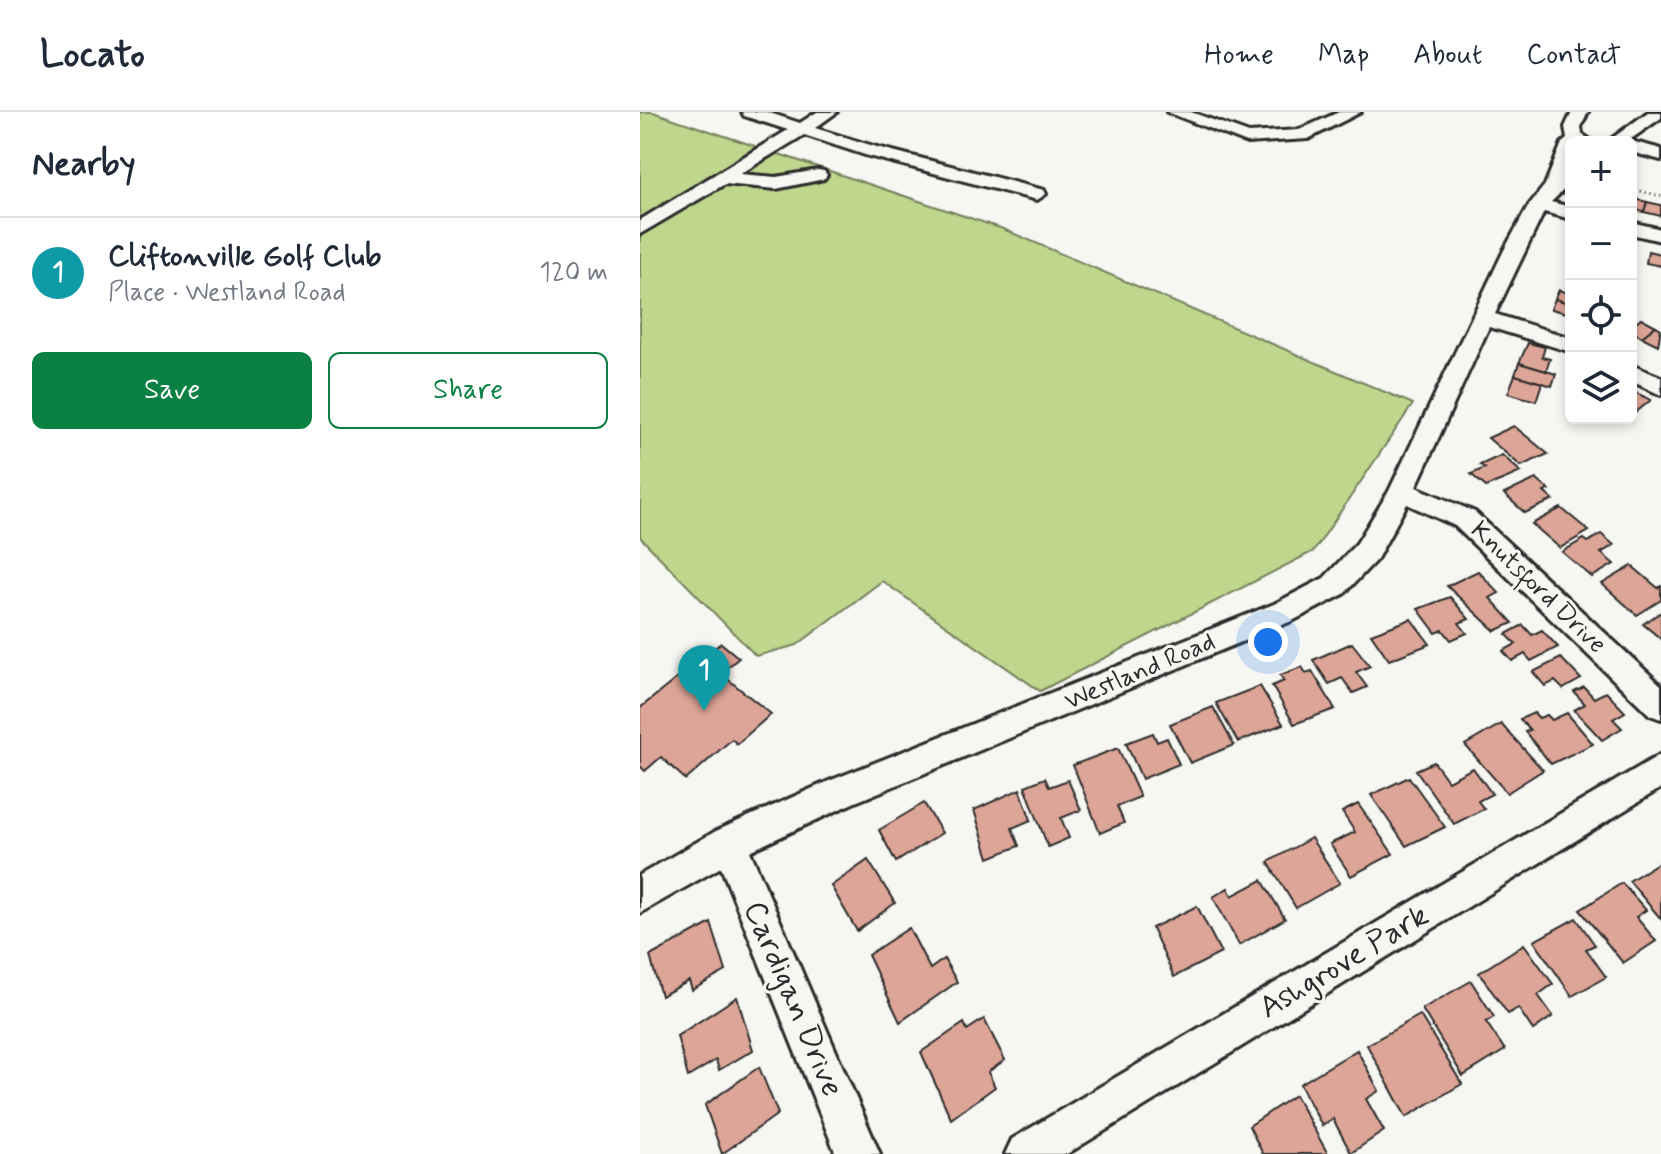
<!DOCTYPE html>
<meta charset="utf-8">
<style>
:root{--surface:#fff;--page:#f6f6f7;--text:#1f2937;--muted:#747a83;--line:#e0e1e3;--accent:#0b8043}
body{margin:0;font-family:Mynerve,sans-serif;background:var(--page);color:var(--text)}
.controls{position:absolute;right:24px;top:24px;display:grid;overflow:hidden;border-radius:12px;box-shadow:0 4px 12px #0003}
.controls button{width:72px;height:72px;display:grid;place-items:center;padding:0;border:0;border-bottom:2px solid var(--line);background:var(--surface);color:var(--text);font:40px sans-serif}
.you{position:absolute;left:628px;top:530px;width:28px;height:28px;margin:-20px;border:6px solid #fff;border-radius:50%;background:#1a73e8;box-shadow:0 0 0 12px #1a73e833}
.badge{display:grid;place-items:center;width:52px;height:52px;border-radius:50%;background:var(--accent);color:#fff;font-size:26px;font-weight:700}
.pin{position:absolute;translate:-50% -66px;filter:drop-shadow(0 2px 4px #0008)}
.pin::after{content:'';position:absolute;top:42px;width:28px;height:24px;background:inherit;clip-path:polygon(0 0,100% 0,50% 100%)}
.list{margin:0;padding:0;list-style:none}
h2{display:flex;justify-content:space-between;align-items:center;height:104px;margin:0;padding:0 32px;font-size:34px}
h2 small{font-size:26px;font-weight:400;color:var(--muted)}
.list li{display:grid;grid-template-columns:52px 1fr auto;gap:24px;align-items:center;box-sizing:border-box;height:112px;padding:0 32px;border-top:2px solid var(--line)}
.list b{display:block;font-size:30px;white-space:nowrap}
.list p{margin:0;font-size:26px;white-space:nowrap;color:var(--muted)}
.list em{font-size:26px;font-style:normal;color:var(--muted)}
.actions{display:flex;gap:16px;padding:24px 32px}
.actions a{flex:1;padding:18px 0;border:2px solid var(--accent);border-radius:12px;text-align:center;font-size:28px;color:var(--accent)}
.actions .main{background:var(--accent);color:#fff}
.icon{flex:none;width:44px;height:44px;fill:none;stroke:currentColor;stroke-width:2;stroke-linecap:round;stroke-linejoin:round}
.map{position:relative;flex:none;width:1021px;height:1042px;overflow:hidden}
header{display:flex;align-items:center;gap:48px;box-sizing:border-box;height:112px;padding:0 40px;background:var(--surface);border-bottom:2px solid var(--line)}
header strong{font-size:38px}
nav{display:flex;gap:44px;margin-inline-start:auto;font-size:28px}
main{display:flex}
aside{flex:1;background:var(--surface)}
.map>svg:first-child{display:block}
</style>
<header>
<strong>Locato</strong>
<nav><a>Home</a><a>Map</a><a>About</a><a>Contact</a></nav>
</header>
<main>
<aside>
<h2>Nearby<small></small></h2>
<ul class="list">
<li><span class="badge" style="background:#0f9aa8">1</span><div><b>Cliftonville Golf Club</b><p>Place · Westland Road</p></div><em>120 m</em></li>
</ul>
<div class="actions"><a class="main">Save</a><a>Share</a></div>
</aside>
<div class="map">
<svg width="1021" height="1042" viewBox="0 0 1021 1042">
<rect width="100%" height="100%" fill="#f6f6f2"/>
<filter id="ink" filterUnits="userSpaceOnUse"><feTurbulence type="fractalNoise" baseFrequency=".0125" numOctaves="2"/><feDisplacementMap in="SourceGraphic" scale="16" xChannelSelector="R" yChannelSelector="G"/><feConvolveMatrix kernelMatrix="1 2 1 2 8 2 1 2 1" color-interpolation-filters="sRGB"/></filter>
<g filter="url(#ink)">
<path fill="#bfd68d" stroke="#75805c" stroke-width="2" d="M0,0H13L363,117L773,292L674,439L400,579L242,469L157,533L116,544L0,425Z"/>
<g fill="#dda597" stroke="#2b2b2b" stroke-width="2">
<path d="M991,86L1007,90L1004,100L991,97Z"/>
<path d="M1007,90L1021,93V104L1004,100Z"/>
<path d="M1008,139L1021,142V154L1006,151Z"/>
<path d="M919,178L931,182V192L915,187Z"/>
<path d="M915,187L931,192V202L911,197Z"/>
<path d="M1001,206L1016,214L1002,225L991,219V214Z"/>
<path d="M1016,214L1021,217L1018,233L1002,225Z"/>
<path d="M888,231L905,235L902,245L910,247L906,259L879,251Z"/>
<path d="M879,251L916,262L912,274L875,263Z"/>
<path d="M875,263L902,271L896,289L868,281Z"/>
<path d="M992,279L1011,288L995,301H991Z"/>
<path d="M874,314L908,342L881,354L848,326Z"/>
<path d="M862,343L881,360L846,375L831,362L845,356L840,353Z"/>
<path d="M896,367L909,378L904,380L913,388L885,401L864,382Z"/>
<path d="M921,396L949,419L920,436L892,412Z"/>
<path d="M961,422L974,433L961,441L974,452L952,465L922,440L944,427L948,430Z"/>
<path d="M992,454L1018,476L1021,474V488L997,503L962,472Z"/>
<path d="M838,459L859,481L850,486L873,511L855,519L807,474Z"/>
<path d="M810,485L829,507L819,511L827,521L811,528L803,518L796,521L778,497Z"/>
<path d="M1021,500V527L1003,512Z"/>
<path d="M771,507L790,532L749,548L731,522Z"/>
<path d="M883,513L892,523L902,518L918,535L891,549L885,542L872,549L863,539L876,532L866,522Z"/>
<path d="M81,531L99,546L80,561L131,602L97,632L92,627L46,668L21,645L5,659L0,654V596Z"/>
<path d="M712,531L730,554L716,560L727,575L713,581L702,566L689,572L673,548Z"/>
<path d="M921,546L941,567L923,577L915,569L905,574L893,560Z"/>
<path d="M662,555L666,561L672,559L695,597L654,612L632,574L644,569L640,563Z"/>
<path d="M620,574L643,612L598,630L576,591Z"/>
<path d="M944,575L954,586L966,580L985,600L973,607L982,616L962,628L934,598L945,592L934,580Z"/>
<path d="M573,595L594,633L550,651L530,612Z"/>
<path d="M894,601L899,606L907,603L912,608L927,601L953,632L911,652L885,620L890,618L880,607Z"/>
<path d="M861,612L903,658L867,681L825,633Z"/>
<path d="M513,621L517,630L527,626L539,652L502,667L486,631Z"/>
<path d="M478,636L500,685L477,694L484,711L460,721L433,653Z"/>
<path d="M794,650L808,669L833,656L852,682L838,689L844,697L814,712L776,658Z"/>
<path d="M769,665L805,715L766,734L731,683Z"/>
<path d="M405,666L409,675L428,668L441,698L421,706L429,726L408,735L385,674Z"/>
<path d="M380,677L391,708L372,716L379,734L349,746L334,698Z"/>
<path d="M284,691L302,721L256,750L239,718Z"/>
<path d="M718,692L753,742L711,764L690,732L715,720L702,700Z"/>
<path d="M671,726L700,771L656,796L628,750Z"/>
<path d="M228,748L255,791L217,819L191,774Z"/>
<path d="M1021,749V807L989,769Z"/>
<path d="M622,768L645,807L599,833L573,785L588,776L592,784Z"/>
<path d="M982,771L1006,798L996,805L1016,829L983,851L940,798Z"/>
<path d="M557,794L581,841L534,865L512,816Z"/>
<path d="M936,806L955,833L946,837L966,865L932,884L894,829Z"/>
<path d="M71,811L86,859L52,878L49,869L21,884L10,844Z"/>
<path d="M269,816L290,857L304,847L317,870L260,910L228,843Z"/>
<path d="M884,832L913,872L898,883L913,904L893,918L878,896L868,902L839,861Z"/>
<path d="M831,869L854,905L846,910L865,938L823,964L782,897Z"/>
<path d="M97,885L113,938L79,958L76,948L48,965L37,924Z"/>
<path d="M780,903L822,972L766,1005L727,933Z"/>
<path d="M344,907L365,948L348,960L355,975L311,1007L281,940L324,911L327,918Z"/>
<path d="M717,938L739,979L726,987L744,1019L711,1041L693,1007L682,1014L660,972Z"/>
<path d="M119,955L138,1002L82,1042L65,993Z"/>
<path d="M655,983L688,1042H623L609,1014Z"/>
</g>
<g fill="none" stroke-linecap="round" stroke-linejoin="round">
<defs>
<g id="minor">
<path d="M102,0H127L160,11L177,0H197L175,16L237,35L404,78L406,82L397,88L225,43L164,23L100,62L136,65L178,58L184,59L187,63L184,67L136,77L85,72L0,122V108L148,18L104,4Z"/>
<path d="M527,0H551L609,21L659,18L699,0H721L668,27L607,31Z"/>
<path d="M932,0H948L941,15L942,22L953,30H931V71L911,90L931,95V107L904,100L855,202L931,226V240L849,215L776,375L835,400L1021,573V607L1010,603L815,414L767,392L737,447L704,482L654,508L213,691L110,739L240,1042H196L81,755L0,801V763L76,719L189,669L634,492L684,466L717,431L749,379L864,138L889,93L905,73L922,31L927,27L925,15Z"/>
<path d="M1008,0H1021V6L988,29H991L1021,37V48L991,40V30H967Z"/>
<path d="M991,110L1021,117V129L991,122Z"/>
<path d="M991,253L1021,265V283L991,269Z"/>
<path d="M1021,642V676L427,1042H365L372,1027Z"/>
</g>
</defs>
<use href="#minor" stroke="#2b2b2b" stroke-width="6"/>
<path stroke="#2b2b2b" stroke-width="3" stroke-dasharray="1 4" stroke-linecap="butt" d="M991,77L1021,84"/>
<use href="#minor" fill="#f6f6f2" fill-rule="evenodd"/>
</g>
</g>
<g text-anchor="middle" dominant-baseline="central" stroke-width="6" stroke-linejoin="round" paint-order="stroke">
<g font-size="26" fill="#2b2b2b" stroke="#f6f6f2">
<text transform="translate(898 476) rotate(44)">Knutsford Drive</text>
<text transform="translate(500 560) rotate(-23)">Westland Road</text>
</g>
<g font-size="32" fill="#2b2b2b" stroke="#f6f6f2">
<text transform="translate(704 850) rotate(-31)">Ashgrove Park</text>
<text transform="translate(153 887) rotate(67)">Cardigan Drive</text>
</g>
</g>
</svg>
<div class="controls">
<button>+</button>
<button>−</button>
<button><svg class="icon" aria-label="locate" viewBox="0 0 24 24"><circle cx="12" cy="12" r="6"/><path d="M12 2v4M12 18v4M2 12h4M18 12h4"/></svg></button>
<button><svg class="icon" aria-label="layers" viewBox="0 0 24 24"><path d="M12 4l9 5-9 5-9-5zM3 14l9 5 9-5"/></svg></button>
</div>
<div class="you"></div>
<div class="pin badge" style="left:64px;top:599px;background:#0f9aa8">1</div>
</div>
</main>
